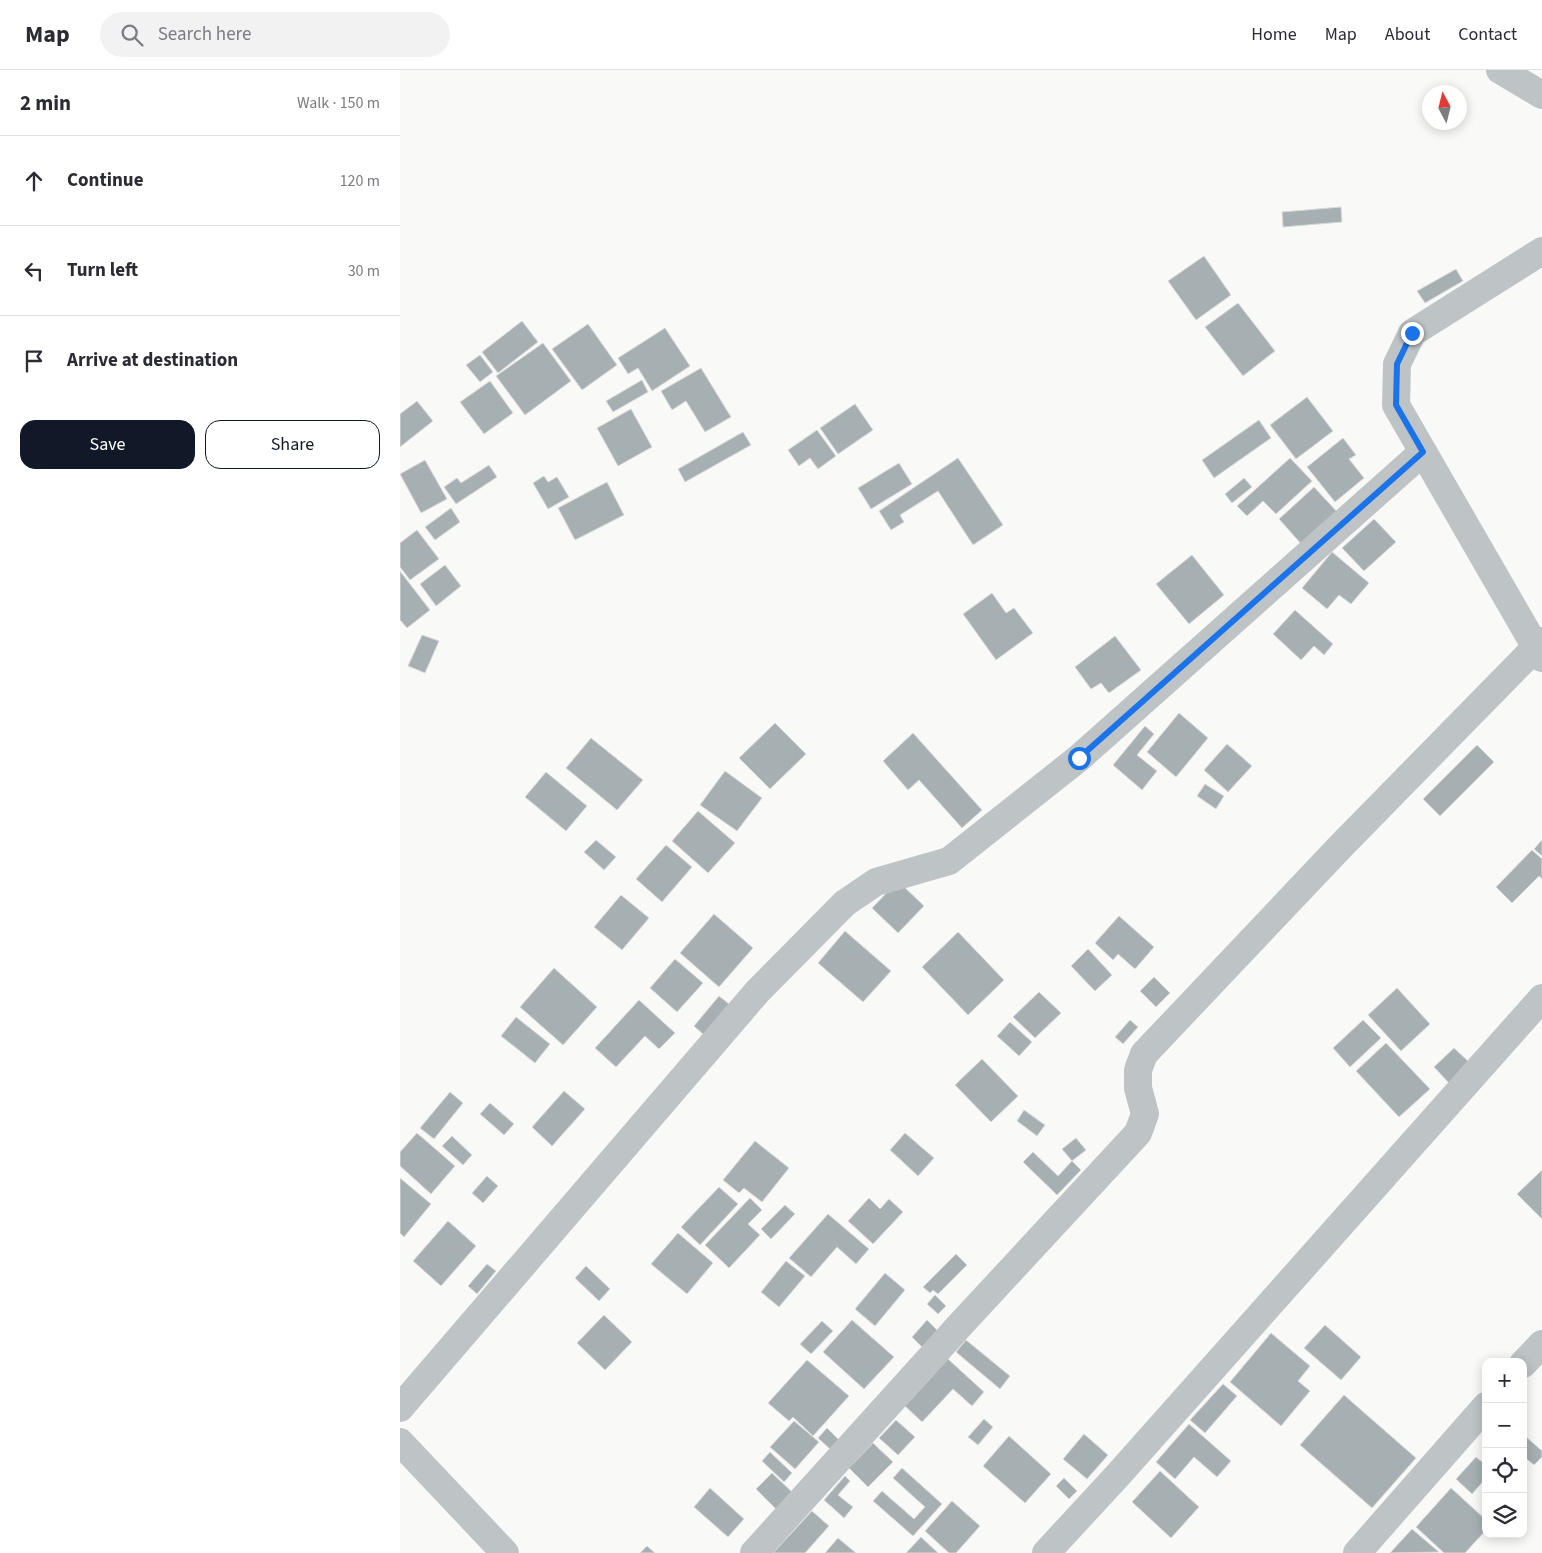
<!DOCTYPE html>
<meta charset="utf-8">
<style>
:root{--surface:#fff;--page:#f2f2f3;--text:#2b2b33;--muted:#7c7c81;--line:#e1e1e2;--accent:#111827}
body{margin:0;font-family:"Source Sans 3",sans-serif;background:var(--page);color:var(--text)}
.controls{position:absolute;right:15px;bottom:15px;display:grid;overflow:hidden;border-radius:10px;box-shadow:0 2px 12px #0003}
.controls button{width:45px;height:45px;display:grid;place-items:center;padding:0;border:0;border-bottom:1px solid var(--line);background:var(--surface);color:var(--text);font:25px sans-serif}
.compass{position:absolute;left:1022px;top:15px;width:45px;height:45px;border-radius:50%;background:var(--surface);box-shadow:0 2px 12px #0003;rotate:353deg}
.stop{position:absolute;width:15px;height:15px;margin:-11px;border:4px solid #1a73e8;border-radius:50%;background:#fff}
.stop.end{background:#1a73e8;border-color:#fff;box-shadow:0 1px 5px #0008}
.list{margin:0;padding:0;list-style:none}
h2{display:flex;justify-content:space-between;align-items:center;height:65px;margin:0;padding:0 20px;font-size:21px}
h2 small{font-size:16px;font-weight:400;color:var(--muted)}
.list li{display:grid;grid-template-columns:32px 1fr auto;gap:15px;align-items:center;box-sizing:border-box;height:90px;padding:0 20px;border-top:1px solid var(--line)}
.list b{display:block;font-size:19px;white-space:nowrap}
.list em{font-size:16px;font-style:normal;color:var(--muted)}
.actions{display:flex;gap:10px;padding:15px 20px}
.actions a{flex:1;padding:11px 0;border:1px solid var(--accent);border-radius:15px;text-align:center;font-size:18px;color:var(--accent)}
.actions .main{background:var(--accent);color:#fff}
.icon{flex:none;width:28px;height:28px;fill:none;stroke:currentColor;stroke-width:2;stroke-linecap:round;stroke-linejoin:round}
.map{position:relative;flex:none;width:1142px;height:1483px;overflow:hidden}
header{display:flex;align-items:center;gap:30px;box-sizing:border-box;height:70px;padding:0 25px;background:var(--surface);border-bottom:1px solid var(--line)}
header strong{font-size:24px}
nav{display:flex;gap:28px;margin-inline-start:auto;font-size:18px}
.search{width:350px;height:45px;background:var(--page);display:flex;align-items:center;gap:12px;box-sizing:border-box;padding:0 18px;border-radius:28px;color:var(--muted);font-size:19px}
main{display:flex}
aside{flex:1;background:var(--surface)}
.map>svg:first-child{display:block}
</style>
<header>
<strong>Map</strong>
<div class="search"><svg class="icon" aria-label="search" viewBox="0 0 24 24"><circle cx="10" cy="10" r="6"/><path d="M15 15l6 6"/></svg>Search here</div>
<nav><a>Home</a><a>Map</a><a>About</a><a>Contact</a></nav>
</header>
<main>
<aside>
<h2>2 min<small>Walk · 150 m</small></h2>
<ul class="list">
<li><svg class="icon" aria-label="ahead" viewBox="0 0 24 24"><path d="M12 20V5M6 11l6-6 6 6"/></svg><div><b>Continue</b></div><em>120 m</em></li>
<li><svg class="icon" aria-label="left" viewBox="0 0 24 24"><path d="M17 20v-9H6M10 6l-5 5 5 5"/></svg><div><b>Turn left</b></div><em>30 m</em></li>
<li><svg class="icon" aria-label="arrive" viewBox="0 0 24 24"><path d="M6 21V4h12l-3 4 3 4H6"/></svg><div><b>Arrive at destination</b></div></li>
</ul>
<div class="actions"><a class="main">Save</a><a>Share</a></div>
</aside>
<div class="map">
<svg width="1142" height="1483" viewBox="0 0 1142 1483">
<rect width="100%" height="100%" fill="#f9f9f7"/>
<g fill="#a6b0b3" stroke="#dbdad9">
<path d="M941,137L942,152L883,157L882,142Z"/>
<path d="M804,186L831,225L796,250L768,211Z"/>
<path d="M1056,199L1063,211L1025,233L1017,221Z"/>
<path d="M838,233L875,281L843,306L805,257Z"/>
<path d="M122,251L138,272L98,303L82,282Z"/>
<path d="M188,254L217,295L182,320L152,279Z"/>
<path d="M265,258L290,296L252,321L238,298L228,304L218,288Z"/>
<path d="M143,273L171,311L125,345L96,306Z"/>
<path d="M80,285L93,302L80,312L66,295Z"/>
<path d="M301,298L331,347L305,362L286,331L272,340L261,321Z"/>
<path d="M242,310L248,322L213,342L206,331Z"/>
<path d="M90,311L113,343L84,364L60,332Z"/>
<path d="M907,327L933,361L896,389L870,355Z"/>
<path d="M17,331L33,351L0,377V344Z"/>
<path d="M455,334L473,360L438,384L420,358Z"/>
<path d="M231,339L252,377L218,396L197,358Z"/>
<path d="M859,350L871,368L814,408L802,390Z"/>
<path d="M417,360L436,386L418,399L410,388L399,396L388,380Z"/>
<path d="M343,362L351,375L285,412L278,399Z"/>
<path d="M943,368L956,385L949,389L964,408L935,432L907,397Z"/>
<path d="M558,388L603,455L573,475L538,421L500,445L504,452L491,460L479,441Z"/>
<path d="M890,388L912,411L876,444L863,431L847,446L837,436Z"/>
<path d="M25,390L47,429L21,443L0,404Z"/>
<path d="M499,393L512,414L471,439L458,418Z"/>
<path d="M89,395L97,407L56,434L44,417L57,408L61,413Z"/>
<path d="M144,406L148,412L157,407L169,427L148,439L133,413Z"/>
<path d="M844,408L852,417L832,433L825,424Z"/>
<path d="M207,412L224,445L175,470L158,438Z"/>
<path d="M914,417L940,445L904,477L879,449Z"/>
<path d="M51,438L60,452L35,470L25,457Z"/>
<path d="M974,449L996,472L964,501L942,478Z"/>
<path d="M17,460L39,489L10,510L0,497V473Z"/>
<path d="M932,482L969,513L951,534L939,525L927,539L902,518Z"/>
<path d="M792,485L824,525L789,554L756,514Z"/>
<path d="M45,495L61,516L36,536L20,514Z"/>
<path d="M0,501L30,540L7,558L0,550Z"/>
<path d="M592,523L606,543L614,538L633,563L596,590L563,544Z"/>
<path d="M895,540L933,574L924,585L914,576L901,590L873,564Z"/>
<path d="M22,565L39,571L25,603L8,596Z"/>
<path d="M715,566L741,600L709,623L701,613L691,619L675,597Z"/>
<path d="M779,643L808,668L776,707L747,682Z"/>
<path d="M375,653L406,684L370,719L339,688Z"/>
<path d="M745,656L754,664L737,685L757,701L742,720L713,695Z"/>
<path d="M513,663L582,740L562,758L519,710L508,720L483,691Z"/>
<path d="M191,668L243,710L217,740L166,698Z"/>
<path d="M827,674L852,696L828,722L804,700Z"/>
<path d="M1077,675L1094,692L1040,746L1023,729Z"/>
<path d="M325,701L362,728L337,761L300,735Z"/>
<path d="M146,702L187,736L166,761L125,727Z"/>
<path d="M805,714L824,726L816,739L797,726Z"/>
<path d="M298,741L335,773L308,803L272,771Z"/>
<path d="M196,770L216,787L204,800L184,782Z"/>
<path d="M1142,770V786L1134,779Z"/>
<path d="M266,775L292,797L262,832L236,809Z"/>
<path d="M1132,780L1142,789V809L1139,806L1112,833L1096,817Z"/>
<path d="M498,811L524,836L498,863L472,838Z"/>
<path d="M221,825L249,848L222,880L194,857Z"/>
<path d="M314,844L353,878L319,917L280,883Z"/>
<path d="M719,846L754,877L735,899L718,884L713,890L695,873Z"/>
<path d="M445,861L491,901L463,932L418,893Z"/>
<path d="M558,862L604,910L568,945L522,897Z"/>
<path d="M688,879L712,905L695,921L671,896Z"/>
<path d="M275,889L303,913L277,942L250,918Z"/>
<path d="M154,898L197,937L163,975L120,937Z"/>
<path d="M754,907L770,923L756,937L740,921Z"/>
<path d="M997,918L1030,954L1001,981L968,945Z"/>
<path d="M639,922L661,943L635,968L613,947Z"/>
<path d="M319,926L329,934L304,965L294,956Z"/>
<path d="M239,930L275,963L259,979L245,966L216,997L195,978Z"/>
<path d="M116,947L150,974L135,993L101,966Z"/>
<path d="M730,950L738,957L723,974L715,967Z"/>
<path d="M963,950L981,968L950,997L933,978Z"/>
<path d="M610,952L632,972L619,986L597,966Z"/>
<path d="M986,973L1030,1019L999,1047L956,1001Z"/>
<path d="M1054,978L1070,993L1049,1013L1034,997Z"/>
<path d="M582,989L618,1026L591,1052L555,1015Z"/>
<path d="M164,1021L185,1039L152,1076L132,1057Z"/>
<path d="M50,1022L63,1033L34,1069L20,1058Z"/>
<path d="M90,1033L114,1054L104,1065L80,1044Z"/>
<path d="M624,1040L645,1055L637,1066L617,1051Z"/>
<path d="M17,1063L55,1096L31,1124L0,1096V1082Z"/>
<path d="M505,1063L534,1088L518,1106L490,1080Z"/>
<path d="M52,1066L72,1085L63,1095L42,1076Z"/>
<path d="M676,1068L686,1080L672,1091L662,1079Z"/>
<path d="M355,1071L389,1098L362,1132L344,1118L339,1123L323,1110Z"/>
<path d="M633,1082L658,1106L672,1091L681,1100L657,1125L623,1092Z"/>
<path d="M1142,1100V1149L1117,1124Z"/>
<path d="M87,1106L98,1116L83,1133L72,1123Z"/>
<path d="M0,1108L31,1134L4,1167L0,1163Z"/>
<path d="M319,1117L338,1134L300,1175L281,1157Z"/>
<path d="M350,1128L362,1140L348,1154L360,1165L329,1198L305,1175Z"/>
<path d="M469,1128L480,1139L489,1129L503,1142L473,1174L448,1151Z"/>
<path d="M385,1135L395,1144L371,1169L361,1159Z"/>
<path d="M428,1144L469,1179L456,1194L437,1177L411,1207L389,1188Z"/>
<path d="M48,1151L76,1176L41,1216L13,1191Z"/>
<path d="M278,1163L313,1193L287,1224L251,1194Z"/>
<path d="M556,1184L567,1195L538,1224L533,1220L530,1223L523,1217Z"/>
<path d="M386,1191L405,1206L379,1237L361,1222Z"/>
<path d="M87,1194L96,1201L77,1224L68,1216Z"/>
<path d="M186,1196L210,1219L199,1231L175,1208Z"/>
<path d="M485,1203L505,1220L475,1256L455,1239Z"/>
<path d="M535,1225L546,1236L538,1244L527,1234Z"/>
<path d="M204,1245L232,1272L205,1300L177,1273Z"/>
<path d="M452,1250L494,1287L464,1319L423,1282Z"/>
<path d="M527,1250L538,1261L523,1278L512,1267Z"/>
<path d="M422,1251L433,1261L411,1284L400,1274Z"/>
<path d="M925,1255L961,1287L941,1310L904,1278Z"/>
<path d="M871,1263L910,1296L898,1311L910,1321L881,1356L830,1312Z"/>
<path d="M566,1270L610,1306L600,1319L556,1282Z"/>
<path d="M548,1289L584,1322L572,1336L553,1319L522,1352L505,1336Z"/>
<path d="M407,1290L449,1326L413,1366L393,1347L389,1351L368,1333Z"/>
<path d="M823,1314L837,1326L805,1363L790,1350Z"/>
<path d="M944,1325L1016,1388L972,1438L900,1375Z"/>
<path d="M584,1349L593,1357L578,1375L568,1367Z"/>
<path d="M496,1350L515,1367L498,1385L479,1368Z"/>
<path d="M394,1351L419,1372L395,1399L370,1377Z"/>
<path d="M789,1354L831,1391L817,1407L794,1387L775,1409L756,1392Z"/>
<path d="M427,1358L439,1370L430,1379L418,1368Z"/>
<path d="M684,1364L708,1385L687,1409L663,1389Z"/>
<path d="M1123,1364L1142,1381V1387L1134,1395L1123,1386Z"/>
<path d="M609,1366L651,1404L625,1433L583,1396Z"/>
<path d="M473,1373L493,1392L468,1417L449,1398Z"/>
<path d="M370,1382L392,1403L384,1412L362,1391Z"/>
<path d="M1076,1387L1086,1395V1408L1072,1424L1056,1409Z"/>
<path d="M502,1398L542,1434L513,1466L473,1431L482,1421L514,1449L525,1437L493,1408Z"/>
<path d="M760,1401L799,1437L771,1468L732,1432Z"/>
<path d="M372,1403L393,1423L376,1439L356,1419Z"/>
<path d="M445,1406L450,1411L438,1425L453,1437L444,1448L424,1430Z"/>
<path d="M664,1408L677,1421L669,1429L656,1416Z"/>
<path d="M310,1418L344,1449L328,1467L294,1437Z"/>
<path d="M1051,1418L1086,1450V1460L1065,1483H1044L1016,1457Z"/>
<path d="M552,1431L580,1456L556,1483H549L525,1461Z"/>
<path d="M412,1441L429,1456L405,1483H373Z"/>
<path d="M1012,1459L1039,1482L990,1483Z"/>
<path d="M521,1467L538,1483H506Z"/>
<path d="M438,1468L456,1483H425Z"/>
<path d="M247,1476L255,1483H240Z"/>
</g>
<g fill="none" stroke-linecap="round" stroke-linejoin="round">
<g stroke="#bec4c6" stroke-width="28">
<path d="M1100,0L1142,25"/>
<path d="M1142,181L1012,263L997,294L996,335L1142,588"/>
<path d="M1123,1294L1142,1274"/>
<path d="M0,1338L357,922L445,833L476,812L549,791L679,688L1023,382"/>
<path d="M0,1372L105,1483"/>
<path d="M354,1483L561,1254L738,1063L745,1044L738,1018V1000L744,984L941,776L1142,571"/>
<path d="M646,1483L718,1405L1142,928"/>
<path d="M957,1483L1086,1336"/>
</g>
</g>
<g fill="none" stroke-linecap="round" stroke-linejoin="round">
<path stroke="#1a73e8" stroke-width="6" d="M679,688L1023,382L996,335L997,294L1012,263"/>
</g>
</svg>
<div class="controls">
<button>+</button>
<button>−</button>
<button><svg class="icon" aria-label="locate" viewBox="0 0 24 24"><circle cx="12" cy="12" r="6"/><path d="M12 2v4M12 18v4M2 12h4M18 12h4"/></svg></button>
<button><svg class="icon" aria-label="layers" viewBox="0 0 24 24"><path d="M12 4l9 5-9 5-9-5zM3 14l9 5 9-5"/></svg></button>
</div>
<svg class="compass" viewBox="-18 -18 36 36"><path d="M0-13l5 13h-10z" fill="#e53935"/><path d="M0 13l5-13h-10z" fill="#7c7c81"/></svg>
<div class="stop" style="left:679px;top:688px"></div>
<div class="stop end" style="left:1012px;top:263px"></div>
</div>
</main>
